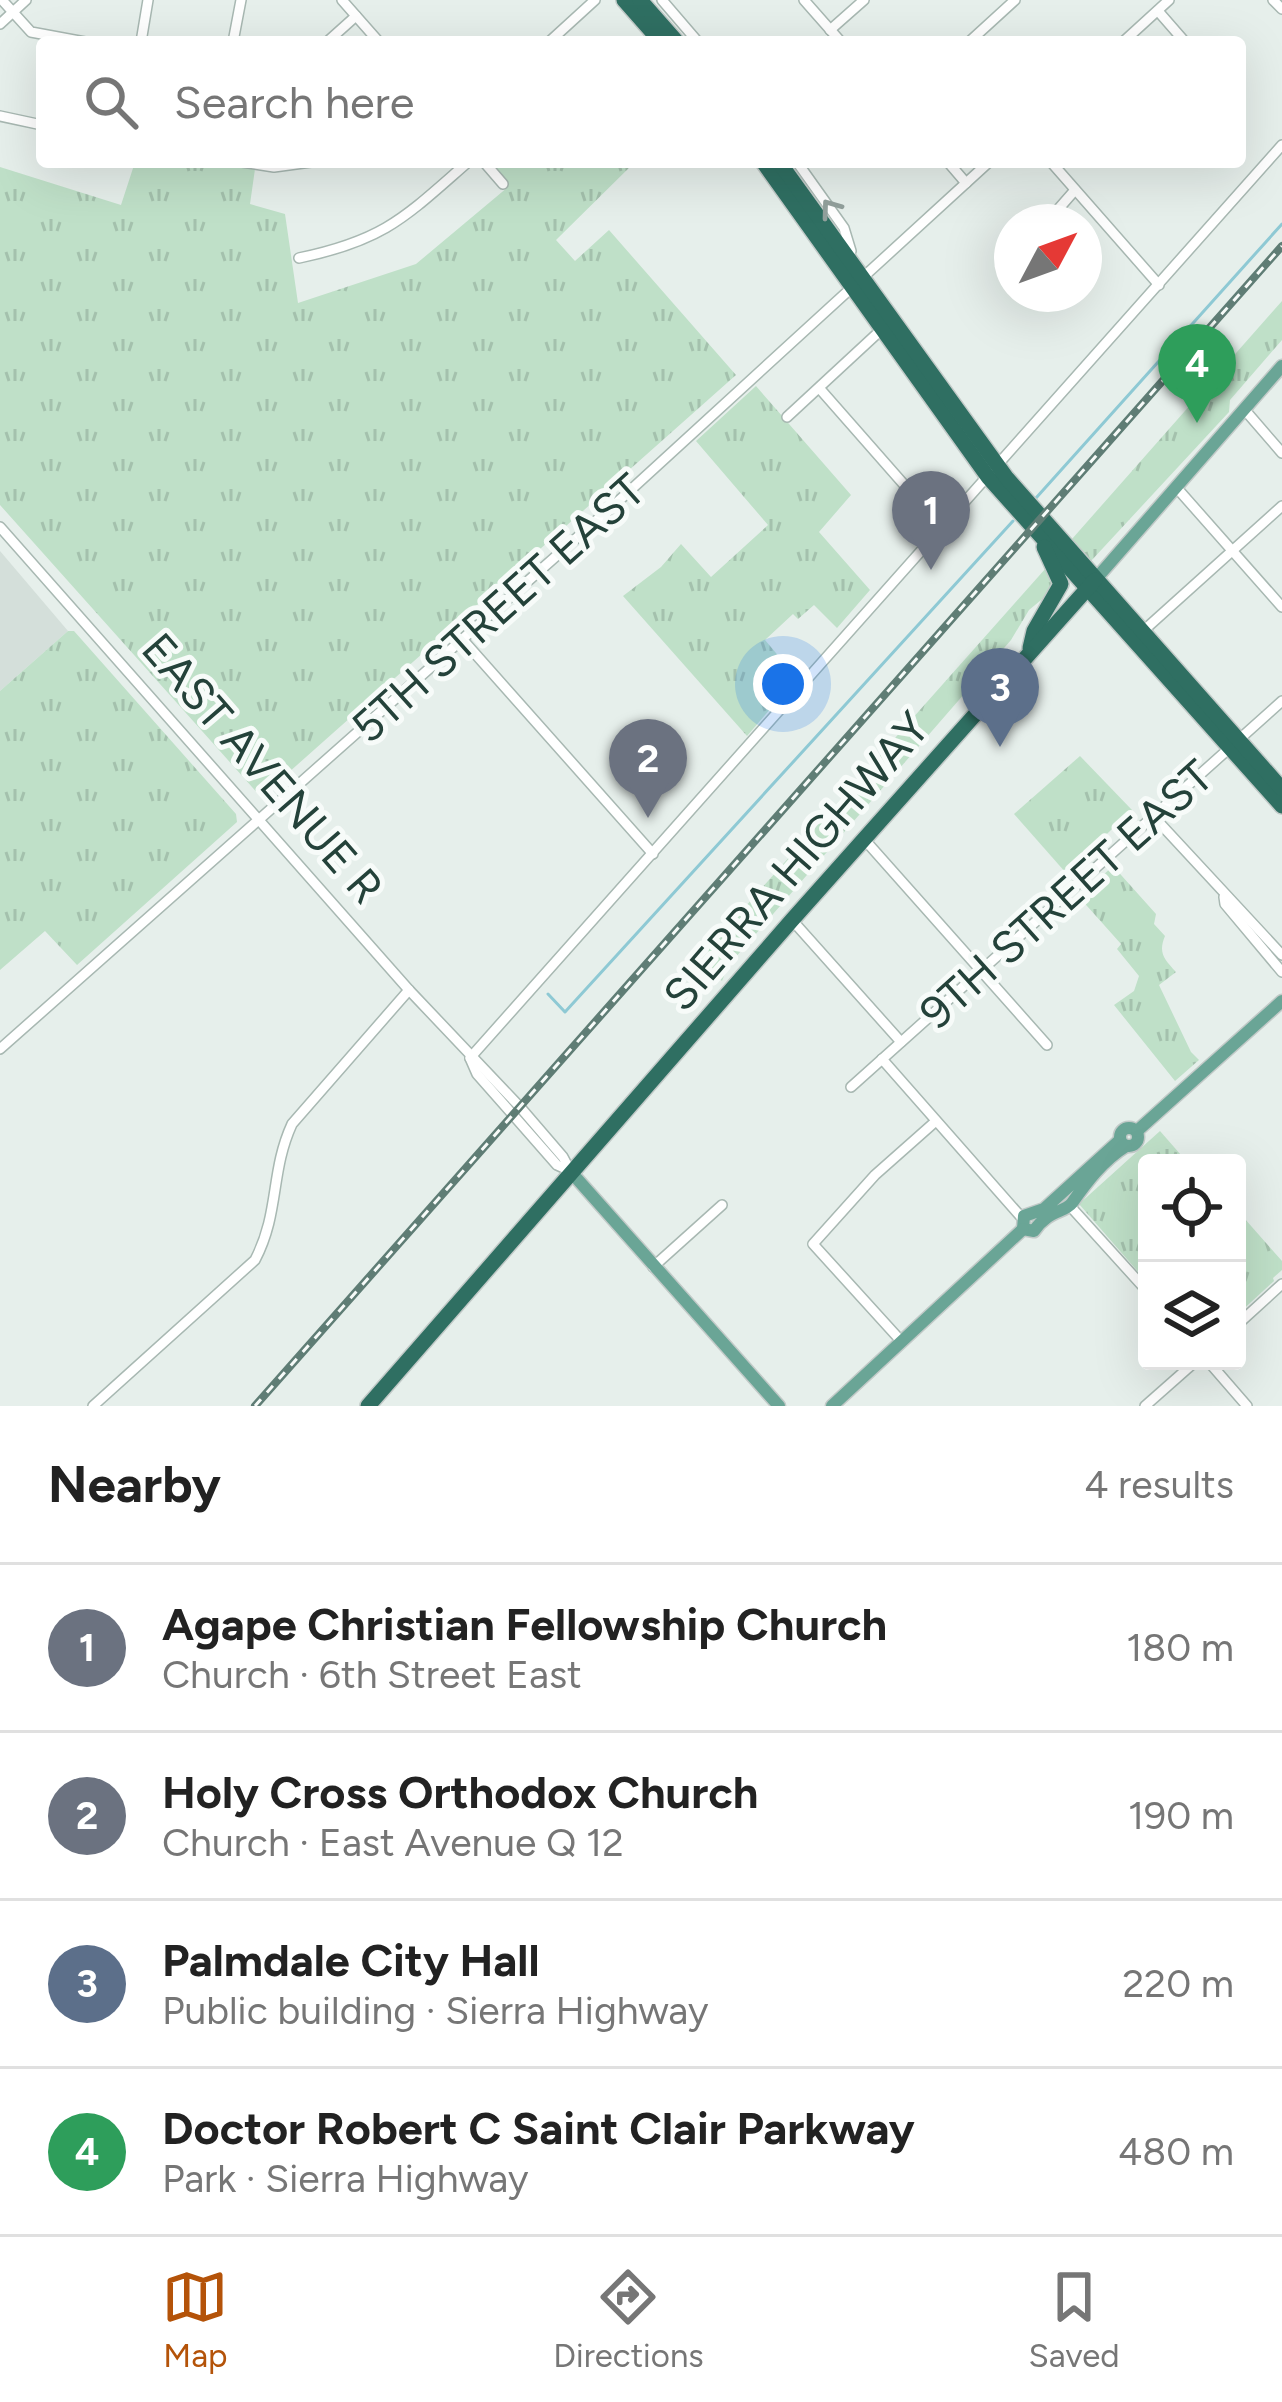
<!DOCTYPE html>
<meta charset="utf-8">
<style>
:root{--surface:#fff;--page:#f6f6f6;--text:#222;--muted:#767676;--line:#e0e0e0;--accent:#b45309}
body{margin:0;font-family:Figtree,sans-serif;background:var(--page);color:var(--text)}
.controls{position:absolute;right:36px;bottom:36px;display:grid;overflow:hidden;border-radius:12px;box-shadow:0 12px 48px #0002}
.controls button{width:108px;height:108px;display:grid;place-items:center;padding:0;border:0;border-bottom:3px solid var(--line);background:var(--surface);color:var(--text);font:60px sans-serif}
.compass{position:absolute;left:994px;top:204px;width:108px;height:108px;border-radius:50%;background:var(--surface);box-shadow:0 12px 48px #0002;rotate:49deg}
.you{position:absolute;left:783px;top:684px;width:42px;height:42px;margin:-30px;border:9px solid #fff;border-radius:50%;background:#1a73e8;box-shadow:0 0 0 18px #1a73e833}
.badge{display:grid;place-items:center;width:78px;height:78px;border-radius:50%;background:var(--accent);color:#fff;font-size:39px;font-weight:700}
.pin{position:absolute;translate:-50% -99px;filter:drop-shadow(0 3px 6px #0008)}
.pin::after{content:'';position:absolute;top:63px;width:42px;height:36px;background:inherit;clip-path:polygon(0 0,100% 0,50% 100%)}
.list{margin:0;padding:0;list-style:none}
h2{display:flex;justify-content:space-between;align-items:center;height:156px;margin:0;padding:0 48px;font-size:51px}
h2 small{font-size:39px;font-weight:400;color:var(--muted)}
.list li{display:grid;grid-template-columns:78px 1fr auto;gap:36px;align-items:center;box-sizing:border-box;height:168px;padding:0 48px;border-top:3px solid var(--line)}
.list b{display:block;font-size:45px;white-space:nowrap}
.list p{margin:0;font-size:39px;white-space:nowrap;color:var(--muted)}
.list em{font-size:39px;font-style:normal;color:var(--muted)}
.icon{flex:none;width:66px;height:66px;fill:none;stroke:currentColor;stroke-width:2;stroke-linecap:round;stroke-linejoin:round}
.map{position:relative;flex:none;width:1282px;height:1406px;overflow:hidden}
.search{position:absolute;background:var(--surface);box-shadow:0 12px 48px #0002;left:36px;right:36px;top:36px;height:132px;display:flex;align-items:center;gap:30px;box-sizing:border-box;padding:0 42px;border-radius:12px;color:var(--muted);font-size:45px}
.sheet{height:828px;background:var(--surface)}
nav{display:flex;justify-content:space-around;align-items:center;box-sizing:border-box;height:168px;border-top:3px solid var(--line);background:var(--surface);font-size:33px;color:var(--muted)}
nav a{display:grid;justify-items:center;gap:6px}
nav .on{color:var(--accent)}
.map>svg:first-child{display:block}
</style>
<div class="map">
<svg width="1282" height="1406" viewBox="0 0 1282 1406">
<defs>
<pattern id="grass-tufts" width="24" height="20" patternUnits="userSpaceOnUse" patternTransform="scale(3)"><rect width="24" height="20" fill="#bfe0c8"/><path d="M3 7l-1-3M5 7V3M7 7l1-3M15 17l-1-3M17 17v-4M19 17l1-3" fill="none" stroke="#a4c1ad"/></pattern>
</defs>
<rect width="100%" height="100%" fill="#e6efeb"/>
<path fill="#d4dfda" d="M0,551L68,631L0,691Z"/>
<g fill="url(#grass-tufts)">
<path d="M135,162H210L255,169L250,204L285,214L298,303L416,264L508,187L488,162H635L556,240L575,261L609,230L736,375L261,797L0,505V167L121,205Z"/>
<path d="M1282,301V340L1230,400L1229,412L1091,561L1072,539Z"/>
<path d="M756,386L851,495L819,532L870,590L837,628L814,605L798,619L793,614L765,640L797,678L747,736L623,596L661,567L681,544L711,577L768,525L696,441Z"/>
<path d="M1046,568L1053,577L1052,591L1029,610L1011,640L728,966L722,981L697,961Z"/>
<path d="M68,631H74L236,814L237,822L77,965L45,931L0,970V691Z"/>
<path d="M1080,756L1132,810L1066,873L1014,814Z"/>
<path d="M1113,866L1156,914L1154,924L1165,936C1158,953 1164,959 1176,972L1159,985L1191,1052L1199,1060L1175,1081L1114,1005L1134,991L1139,976L1117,949L1121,944L1079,897Z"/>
<path d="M1160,1131L1188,1163H1147V1282L1079,1204Z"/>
<path d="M1237,1210L1282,1261V1270L1273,1278L1274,1281L1237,1315Z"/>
</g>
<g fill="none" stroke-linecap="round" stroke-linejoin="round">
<g stroke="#8ec9d4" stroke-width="3">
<path d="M1036,498L1282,224"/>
<path d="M548,994L565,1012L1013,521"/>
</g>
<defs>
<g id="minor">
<path d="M2,0L31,32L85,42"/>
<path d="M342,0L379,42"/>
<path d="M662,0L698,42"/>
<path d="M804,0L841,42"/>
<path d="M1273,0L1282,9"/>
<path d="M1158,11L1185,42"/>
<path d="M0,24L26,0"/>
<path d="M830,30L864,0"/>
<path d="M141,42L148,0"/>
<path d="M233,42L241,0"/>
<path d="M327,42L356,16"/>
<path d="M549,42L595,0"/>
<path d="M969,42L1015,0"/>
<path d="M1123,42L1169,0"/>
<path d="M0,116L42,125"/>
<path d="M242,162L274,167L311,162"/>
<path d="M484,162L503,184"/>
<path d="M797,162L844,228L851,251L846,258"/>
<path d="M948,162L966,183"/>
<path d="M1051,162L1159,285"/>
<path d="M1047,222L1075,190"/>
<path d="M299,258C385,240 405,217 468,162"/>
<path d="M820,389L943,529"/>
<path d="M1244,409L1282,453"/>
<path d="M787,417L881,330"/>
<path d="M1176,487L1282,607"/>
<path d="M0,527L409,990L520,1107L563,1157L571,1172"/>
<path d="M1142,632L1282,506"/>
<path d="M463,640L653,854"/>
<path d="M1154,817L1282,955"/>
<path d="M864,839L1047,1045"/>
<path d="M1224,897L1225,904L1282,972"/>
<path d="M792,920L901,1042"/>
<path d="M0,1049L624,496L989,162"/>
<path d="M470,1058L1282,145"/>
<path d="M470,1058L477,1074L557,1165L568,1170"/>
<path d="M882,1059L1022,1218"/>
<path d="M851,1087L1282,701"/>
<path d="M1070,1206L1147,1291"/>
<path d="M653,1267L722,1205"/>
<path d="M1237,1325L1282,1284"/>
<path d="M902,1342L813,1244L875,1175L936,1121"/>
<path d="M1208,1361L1247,1406"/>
<path d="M93,1406L255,1260C280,1212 270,1172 292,1124L409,990"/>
<path d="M1145,1406L1196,1361"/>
</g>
<g id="major">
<path d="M1095,580L1282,366"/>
<circle cx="1129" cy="1137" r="9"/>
<path d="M1137,1131L1282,1001"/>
<path d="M1120,1140L1044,1209L1024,1216L1023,1229L1034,1231C1048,1210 1064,1213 1072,1203C1086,1183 1103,1160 1126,1146"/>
<path d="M571,1172L779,1406"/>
<path d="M832,1406L1023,1229"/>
</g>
<g id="highway">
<path d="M624,0L661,42"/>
<path d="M640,0L677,42"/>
<path d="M763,162L988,477L1282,806"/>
<path d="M779,162L1006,477L1282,789"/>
<path d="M1030,648L1034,631L1061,584L1044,547"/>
<path d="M368,1406L792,920L1095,580"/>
</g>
</defs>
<use href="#minor" stroke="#a8b8b2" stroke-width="12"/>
<use href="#major" stroke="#c2cac8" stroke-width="15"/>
<use href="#highway" stroke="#c2cac8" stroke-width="18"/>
<use href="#minor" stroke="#fff" stroke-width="9"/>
<use href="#major" stroke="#6aa596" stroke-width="12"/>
<use href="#highway" stroke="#2f6f62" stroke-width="15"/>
<defs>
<path id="rail" d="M255,1406L1282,246"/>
</defs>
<use href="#rail" stroke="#5f7d75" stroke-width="8"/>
<use href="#rail" stroke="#f7fbf9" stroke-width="3" stroke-dasharray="9" stroke-linecap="butt"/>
</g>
<defs><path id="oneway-chevron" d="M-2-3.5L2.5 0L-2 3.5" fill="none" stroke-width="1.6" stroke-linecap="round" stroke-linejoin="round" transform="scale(3)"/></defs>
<use stroke="#92a09c" href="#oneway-chevron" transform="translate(830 208) rotate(-126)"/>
<g text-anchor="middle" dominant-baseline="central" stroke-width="10" stroke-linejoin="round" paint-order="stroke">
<g font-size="45" fill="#24423a" stroke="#f7fbf9">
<text transform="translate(498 608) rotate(-42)">5TH STREET EAST</text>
<text transform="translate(263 768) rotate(49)">EAST AVENUE R</text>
<text transform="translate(796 861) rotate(-49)">SIERRA HIGHWAY</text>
<text transform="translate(1066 894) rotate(-42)">9TH STREET EAST</text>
</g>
</g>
</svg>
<div class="controls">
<button><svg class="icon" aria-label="locate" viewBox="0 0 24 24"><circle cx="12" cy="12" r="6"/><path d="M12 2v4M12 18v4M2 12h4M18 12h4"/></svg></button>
<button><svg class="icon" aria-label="layers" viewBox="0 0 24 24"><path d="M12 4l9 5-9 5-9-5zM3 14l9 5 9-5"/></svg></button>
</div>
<svg class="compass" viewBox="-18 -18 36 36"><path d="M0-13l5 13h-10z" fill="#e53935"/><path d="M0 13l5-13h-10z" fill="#767676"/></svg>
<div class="you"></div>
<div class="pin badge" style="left:931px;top:570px;background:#6b7280">1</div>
<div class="pin badge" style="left:648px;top:818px;background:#6b7280">2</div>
<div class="pin badge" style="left:1000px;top:747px;background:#5c6f8a">3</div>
<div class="pin badge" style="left:1197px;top:423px;background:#2e9e5b">4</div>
<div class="search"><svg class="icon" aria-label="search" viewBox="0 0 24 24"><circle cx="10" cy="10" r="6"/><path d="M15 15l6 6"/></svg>Search here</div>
</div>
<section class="sheet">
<h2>Nearby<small>4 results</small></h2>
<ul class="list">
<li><span class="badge" style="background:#6b7280">1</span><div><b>Agape Christian Fellowship Church</b><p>Church · 6th Street East</p></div><em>180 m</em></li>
<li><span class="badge" style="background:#6b7280">2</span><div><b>Holy Cross Orthodox Church</b><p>Church · East Avenue Q 12</p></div><em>190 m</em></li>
<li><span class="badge" style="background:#5c6f8a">3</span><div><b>Palmdale City Hall</b><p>Public building · Sierra Highway</p></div><em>220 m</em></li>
<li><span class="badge" style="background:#2e9e5b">4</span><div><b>Doctor Robert C Saint Clair Parkway</b><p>Park · Sierra Highway</p></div><em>480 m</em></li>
</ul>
</section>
<nav>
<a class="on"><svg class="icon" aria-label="map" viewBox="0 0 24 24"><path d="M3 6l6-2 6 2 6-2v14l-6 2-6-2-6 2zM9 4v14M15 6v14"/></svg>Map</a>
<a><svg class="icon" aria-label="directions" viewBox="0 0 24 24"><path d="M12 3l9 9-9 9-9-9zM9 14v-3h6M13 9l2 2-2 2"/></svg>Directions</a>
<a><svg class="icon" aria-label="saved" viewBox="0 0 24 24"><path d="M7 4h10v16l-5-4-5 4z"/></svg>Saved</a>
</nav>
